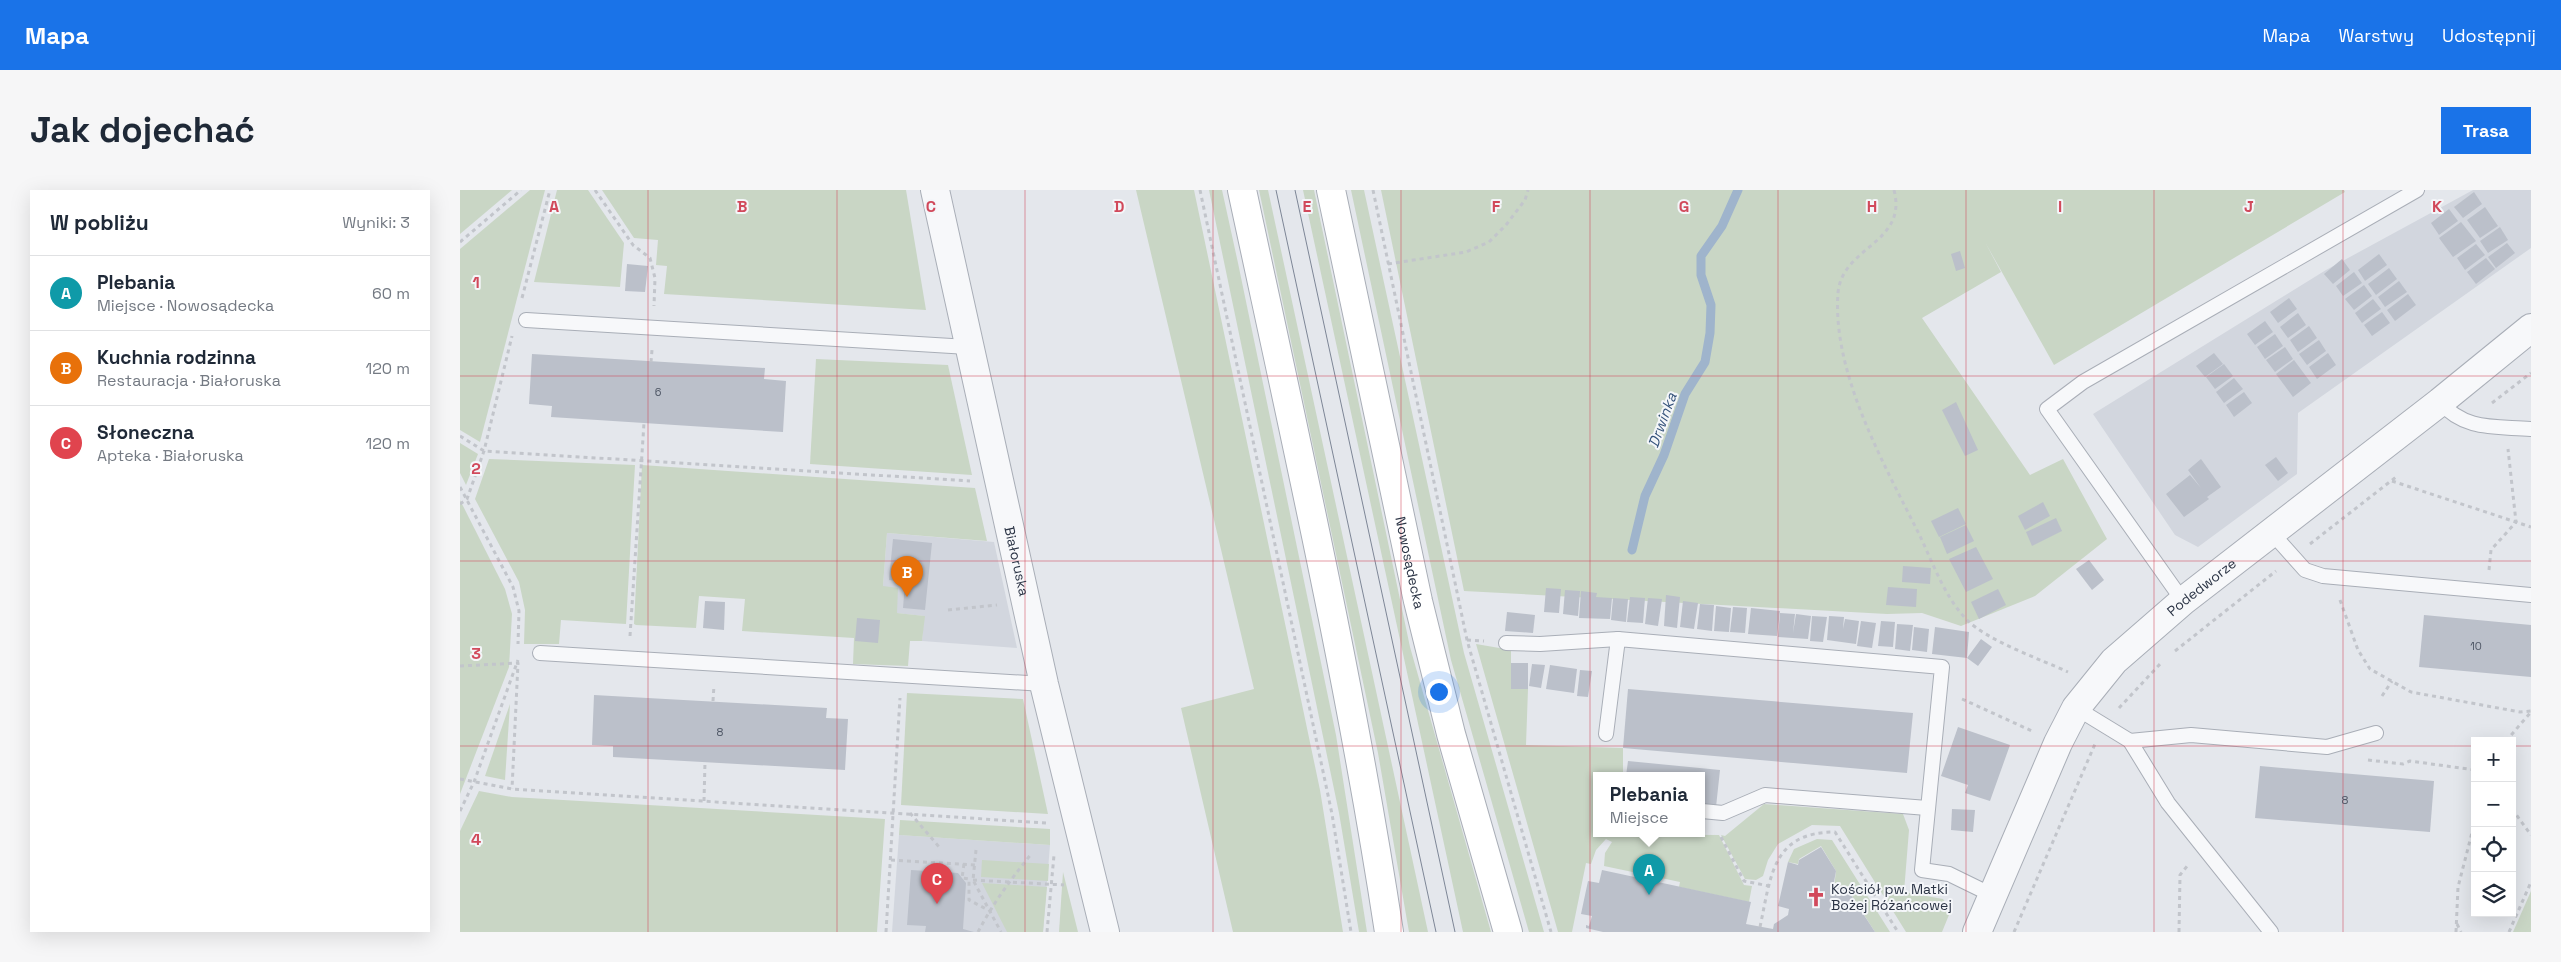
<!DOCTYPE html>
<html lang="pl">
<meta charset="utf-8">
<style>
:root{--surface:#fff;--page:#f6f6f7;--text:#1f2937;--muted:#747a83;--line:#e0e1e3;--accent:#1a73e8}
body{margin:0;font-family:"Space Grotesk",sans-serif;background:var(--page);color:var(--text)}
.controls{position:absolute;right:15px;bottom:15px;display:grid;overflow:hidden;border-radius:0px;box-shadow:0 5px 20px #0002}
.controls button{width:45px;height:45px;display:grid;place-items:center;padding:0;border:0;border-bottom:1px solid var(--line);background:var(--surface);color:var(--text);font:25px sans-serif}
.you{position:absolute;left:978px;top:501px;width:18px;height:18px;margin:-12px;border:4px solid #fff;border-radius:50%;background:#1a73e8;box-shadow:0 0 0 8px #1a73e833}
.badge{display:grid;place-items:center;width:32px;height:32px;border-radius:50%;background:var(--accent);color:#fff;font-size:16px;font-weight:700}
.pin{position:absolute;translate:-50% -41px;filter:drop-shadow(0 1px 2px #0008)}
.pin::after{content:'';position:absolute;top:26px;width:18px;height:15px;background:inherit;clip-path:polygon(0 0,100% 0,50% 100%)}
.popup{position:absolute;left:1133px;top:582px;width:112px;height:65px;box-sizing:border-box;display:grid;place-content:center;border-radius:0px;background:var(--surface);filter:drop-shadow(0 1px 4px #0005);font-size:16px;white-space:nowrap;color:var(--muted)}
.popup b{font-size:19px;color:var(--text)}
.popup::after{content:'';position:absolute;left:50%;top:100%;margin-left:-10px;border:10px solid transparent;border-top-color:var(--surface)}
.list{margin:0;padding:0;list-style:none}
h2{display:flex;justify-content:space-between;align-items:center;height:65px;margin:0;padding:0 20px;font-size:21px}
h2 small{font-size:16px;font-weight:400;color:var(--muted)}
.list li{display:grid;grid-template-columns:32px 1fr auto;gap:15px;align-items:center;box-sizing:border-box;height:75px;padding:0 20px;border-top:1px solid var(--line)}
.list b{display:block;font-size:19px;white-space:nowrap}
.list p{margin:0;font-size:16px;white-space:nowrap;color:var(--muted)}
.list em{font-size:16px;font-style:normal;color:var(--muted)}
.icon{flex:none;width:28px;height:28px;fill:none;stroke:currentColor;stroke-width:2;stroke-linecap:round;stroke-linejoin:round}
.map{position:relative;flex:none;width:2071px;height:742px;overflow:hidden;border-radius:0px}
header{display:flex;align-items:center;gap:30px;box-sizing:border-box;height:70px;padding:0 25px;background:var(--accent);color:#fff}
header strong{font-size:24px}
nav{display:flex;gap:28px;margin-inline-start:auto;font-size:18px}
.intro{display:flex;align-items:center;justify-content:space-between;box-sizing:border-box;height:120px;padding:0 30px}
h1{margin:0;font-size:35px}
.button{padding:12px 22px;border-radius:0px;background:var(--accent);color:#fff;font-size:18px;font-weight:700}
main{display:flex;gap:30px;padding:0 30px}
aside{flex:1;background:var(--surface);border-radius:0px;box-shadow:0 5px 20px #0002}
.map>svg:first-child{display:block}
</style>
<header>
<strong>Mapa</strong>
<nav><a>Mapa</a><a>Warstwy</a><a>Udostępnij</a></nav>
</header>
<div class="intro"><h1>Jak dojechać</h1><a class="button">Trasa</a></div>
<main>
<aside>
<h2>W pobliżu<small>Wyniki: 3</small></h2>
<ul class="list">
<li><span class="badge" style="background:#0f9aa8">A</span><div><b>Plebania</b><p>Miejsce · Nowosądecka</p></div><em>60 m</em></li>
<li><span class="badge" style="background:#e8710a">B</span><div><b>Kuchnia rodzinna</b><p>Restauracja · Białoruska</p></div><em>120 m</em></li>
<li><span class="badge" style="background:#e0444e">C</span><div><b>Słoneczna</b><p>Apteka · Białoruska</p></div><em>120 m</em></li>
</ul>
</aside>
<div class="map">
<svg width="2071" height="742" viewBox="0 0 2071 742">
<rect width="100%" height="100%" fill="#e4e7ec"/>
<g fill="#d2d6de">
<path d="M2013,0H2071V58L1838,223L1837,284L1738,357L1715,345L1633,224L1866,80Z"/>
<path d="M427,343L534,352L557,458L462,451L464,426L436,423L423,396Z"/>
<path d="M439,645L590,655L583,742H432Z"/>
</g>
<g fill="#c9d6c5">
<path d="M0,0H52L0,44Z"/>
<path d="M70,0H85L20,252L0,240V59Z"/>
<path d="M97,0H128L164,53L160,97L74,92Z"/>
<path d="M142,0H446L466,120L204,104L207,76L196,75L198,50L174,48Z"/>
<path d="M676,0H734L860,600L883,742H773L721,518L794,499Z"/>
<path d="M749,0H762L778,73L876,545L907,742H899L879,623Z"/>
<path d="M799,0H808L968,742H949L918,563Z"/>
<path d="M843,0H854L950,457L1031,742H1003Z"/>
<path d="M891,0H904L1004,463L1084,742H1069L991,470Z"/>
<path d="M921,0H1884L1885,2L1594,175L1525,52L1541,82L1462,128L1570,285L1603,269L1647,349L1575,406L1501,436L1462,423L1427,424L1004,401Z"/>
<path d="M356,169L488,175L512,285L350,274Z"/>
<path d="M0,253L18,264L6,295L0,283Z"/>
<path d="M29,269L175,275L166,434L101,430L99,454H64L65,420L59,392L15,309Z"/>
<path d="M182,275L515,298L527,351L427,343L423,396L438,398L437,423L465,426L462,451H450L448,476L393,474L394,448L282,441L285,409L239,406L236,438L176,435L174,434Z"/>
<path d="M0,310L45,399L52,424L49,477L0,604Z"/>
<path d="M1016,454L1051,460V499H1068L1066,555L1163,558V586H1136V644L1259,645L1284,695L1292,696L1289,712L1219,697L1220,692L1144,676L1145,663L1152,652L1146,649L1136,660L1131,674L1126,673L1112,742H1098Z"/>
<path d="M447,503L563,509L588,624L441,615Z"/>
<path d="M50,514L45,590L25,586Z"/>
<path d="M19,601L52,607L425,629L417,742H0V641Z"/>
<path d="M1304,614L1443,624L1449,640L1444,702L1483,709L1491,720L1482,742H1446L1380,636L1352,635L1318,654L1308,670L1303,686L1296,690L1285,689L1261,645L1265,646Z"/>
<path d="M440,630L590,639V655L439,645Z"/>
<path d="M1357,649L1372,650L1430,742H1415L1387,698L1374,697L1376,681L1361,656L1339,669L1338,674L1328,672L1334,659Z"/>
<path d="M522,670L589,674L588,691L521,687Z"/>
<path d="M603,682L618,742H599Z"/>
<path d="M522,693L587,697L583,742H547Z"/>
<path d="M2071,701V742H2053Z"/>
</g>
<g fill="none" stroke-linecap="round" stroke-linejoin="round">
<path stroke="#9fb4cc" stroke-width="9" d="M1172,360L1185,306L1204,265L1225,204L1245,172L1250,143L1251,115L1241,85V66L1262,36L1278,0"/>
</g>
<g fill="#bbc0ca">
<path d="M2014,2L2022,14L2003,28L1994,17Z"/>
<path d="M2025,17L2038,36L2020,48L2007,30Z"/>
<path d="M1989,19L1998,31L1979,45L1971,33Z"/>
<path d="M2001,32L2016,51L1993,67L1979,48Z"/>
<path d="M2040,37L2048,50L2028,63L2020,51Z"/>
<path d="M2047,53L2055,63L2036,78L2028,67Z"/>
<path d="M2016,54L2025,65L2005,80L1997,68Z"/>
<path d="M1500,61L1505,78L1496,81L1491,64Z"/>
<path d="M1919,64L1927,75L1905,91L1898,80Z"/>
<path d="M2026,68L2035,79L2016,94L2007,82Z"/>
<path d="M1882,69L1890,80L1873,94L1864,84Z"/>
<path d="M167,74L188,76L185,102L165,101Z"/>
<path d="M1929,78L1937,89L1916,105L1908,94Z"/>
<path d="M1894,82L1902,93L1883,106L1876,96Z"/>
<path d="M1939,91L1947,102L1925,117L1918,107Z"/>
<path d="M1904,95L1912,106L1894,120L1885,109Z"/>
<path d="M1948,104L1956,115L1935,131L1927,120Z"/>
<path d="M1829,108L1837,119L1818,133L1810,122Z"/>
<path d="M1913,109L1921,119L1902,133L1895,123Z"/>
<path d="M1922,122L1930,133L1912,146L1904,135Z"/>
<path d="M1838,123L1846,135L1828,148L1820,137Z"/>
<path d="M1805,131L1813,142L1795,155L1787,144Z"/>
<path d="M1849,136L1857,148L1838,162L1830,150Z"/>
<path d="M1815,144L1823,156L1805,169L1797,157Z"/>
<path d="M1859,150L1866,161L1847,175L1839,164Z"/>
<path d="M1825,157L1833,169L1815,182L1806,170Z"/>
<path d="M1754,163L1763,174L1745,187L1736,176Z"/>
<path d="M1868,163L1876,175L1857,189L1849,177Z"/>
<path d="M72,164L305,178L304,189L326,191L323,242L91,227L92,216L69,214Z"/>
<path d="M1834,170L1851,193L1833,207L1816,184Z"/>
<path d="M1764,174L1773,186L1755,199L1746,187Z"/>
<path d="M1774,188L1783,199L1764,213L1756,202Z"/>
<path d="M1784,202L1792,213L1774,227L1766,215Z"/>
<path d="M1496,212L1518,260L1505,266L1482,220Z"/>
<path d="M1816,267L1828,283L1818,291L1805,275Z"/>
<path d="M1741,269L1761,297L1747,307L1749,309L1724,327L1706,304L1730,285L1741,298L1728,280Z"/>
<path d="M1583,312L1590,326L1565,340L1558,326Z"/>
<path d="M1498,318L1506,334L1479,347L1471,331Z"/>
<path d="M1596,328L1602,341L1572,356L1566,342Z"/>
<path d="M1506,335L1514,351L1487,364L1480,347Z"/>
<path d="M433,349L472,353L465,420L443,418L445,392L429,390Z"/>
<path d="M1516,357L1533,389L1506,402L1489,369Z"/>
<path d="M1629,370L1644,390L1632,400L1616,379Z"/>
<path d="M1443,376L1471,378L1470,394L1442,392Z"/>
<path d="M1428,397L1457,399L1456,417L1426,415Z"/>
<path d="M1086,398L1101,399L1099,423L1084,422Z"/>
<path d="M1538,399L1546,415L1519,429L1511,412Z"/>
<path d="M1105,400L1120,401L1118,426L1103,424Z"/>
<path d="M1121,401L1137,403L1136,407L1152,408L1150,429L1119,428Z"/>
<path d="M1206,405L1220,407L1217,438L1204,436Z"/>
<path d="M1170,407L1185,408L1183,433L1167,432Z"/>
<path d="M1153,408L1168,409L1166,432L1151,430Z"/>
<path d="M1188,408L1202,409L1198,436L1185,434Z"/>
<path d="M245,411L265,412L264,440L243,438Z"/>
<path d="M1223,411L1238,413L1234,439L1220,437Z"/>
<path d="M1240,414L1254,415L1252,441L1237,439Z"/>
<path d="M1256,416L1271,418L1269,442L1254,441Z"/>
<path d="M1273,417L1287,418L1285,443L1270,442Z"/>
<path d="M1291,418L1320,421L1317,446L1288,444Z"/>
<path d="M1047,422L1075,425L1073,443L1045,441Z"/>
<path d="M1320,423L1335,424L1333,443L1336,424L1351,426L1348,449L1318,447Z"/>
<path d="M1964,425L2071,435V487L1959,477Z"/>
<path d="M1352,426L1367,427L1363,452L1350,451Z"/>
<path d="M1369,426L1384,427L1383,439L1385,429L1399,431L1396,454L1367,450Z"/>
<path d="M397,428L420,430L418,453L395,451Z"/>
<path d="M1401,431L1416,433L1412,458L1397,456Z"/>
<path d="M1421,431L1435,432L1433,457L1418,456Z"/>
<path d="M1437,434L1453,435L1450,461L1435,459Z"/>
<path d="M1454,437L1469,439L1467,462L1452,460Z"/>
<path d="M1475,437L1509,442L1507,468L1521,449L1532,457L1518,476L1507,468L1472,464Z"/>
<rect x="1051" y="473" width="17" height="26"/>
<path d="M1072,474L1085,475L1081,498L1069,496Z"/>
<path d="M1090,475L1117,479L1114,503L1086,499Z"/>
<path d="M1120,480L1132,481L1128,507L1117,506Z"/>
<path d="M1168,499L1453,523L1447,583L1163,558Z"/>
<path d="M134,505L367,518L366,528L388,529L385,580L153,567V556L132,555Z"/>
<path d="M1498,537L1550,555L1530,611L1505,603L1508,595L1481,586Z"/>
<path d="M1168,571L1260,580L1256,617L1242,615V586H1166Z"/>
<path d="M1800,576L1974,591L1970,642L1795,628Z"/>
<path d="M1492,619L1515,620L1513,642L1491,640Z"/>
<path d="M1361,657L1376,681L1373,697L1387,699L1415,742H1143L1126,738V735L1129,736L1132,726L1121,724L1128,691L1139,693L1142,680L1291,712L1286,734L1313,739L1314,734L1328,725L1329,719L1318,716L1328,672L1338,675L1339,670Z"/>
<path d="M451,680L498,683L506,693L503,739L514,742H465L466,736L447,735Z"/>
</g>
<g fill="none" stroke-linecap="round" stroke-linejoin="round">
<defs>
<g id="service">
<path d="M66,130L508,157"/>
<path d="M1980,212C2005,241 2035,236 2071,239"/>
<path d="M1812,343L1845,380L1863,386L2071,405"/>
<path d="M1723,411L1587,219L1623,192L1957,0"/>
<path d="M1046,453L1080,454L1158,449"/>
<path d="M80,463L584,494"/>
<path d="M1616,518L1670,551L1708,613L1811,742"/>
<path d="M1146,544L1158,449L1482,477L1462,680L1489,684L1532,705"/>
<path d="M1670,551L1731,545L1867,557L1916,543"/>
<path d="M1242,621L1263,623L1305,605L1467,618"/>
</g>
<g id="minor">
<path id="s1" d="M475,0L584,494L645,742"/>
<path id="s2" d="M1517,742L1598,553L1616,518L1654,471L1723,411L1980,212L2071,138"/>
</g>
<g id="secondary">
<path d="M782,0C835,247 891,493 929,742"/>
<path id="s3" d="M871,0L958,411L991,544L1048,742"/>
</g>
</defs>
<use href="#service" stroke="#a9aeb7" stroke-width="16"/>
<use href="#minor" stroke="#a9aeb7" stroke-width="30"/>
<use href="#secondary" stroke="#a9aeb7" stroke-width="30"/>
<g stroke="#c2c5cb" stroke-width="3" stroke-dasharray="4 4" stroke-linecap="butt">
<path d="M135,0L173,55L190,68L195,88L194,116"/>
<path d="M740,0L872,624L891,742"/>
<path d="M913,0L1007,450L1091,742"/>
<path d="M1434,0C1448,54 1382,56 1378,103C1372,183 1424,274 1459,344C1473,373 1484,406 1507,430C1528,451 1580,469 1608,482"/>
<path d="M0,52L61,0"/>
<path d="M928,74L1006,62L1029,52L1046,35L1065,10L1068,0"/>
<path d="M62,108L90,0"/>
<path d="M191,172L192,160"/>
<path d="M2032,213L2071,183"/>
<path d="M0,246L24,261L510,291"/>
<path d="M1932,291L2071,337"/>
<path d="M0,297L53,397L59,421L58,454"/>
<path d="M0,314L7,309L24,261L52,146"/>
<path d="M1850,354L1936,287"/>
<path d="M2029,380L2031,360L2056,332L2048,259"/>
<path d="M1880,410L1898,460L1910,479L1951,502L2060,522L2071,521"/>
<path d="M488,420L537,415"/>
<path d="M170,446L184,233"/>
<path d="M1007,450L1024,451"/>
<path d="M1715,461L1816,381"/>
<path d="M0,476L58,473L52,599"/>
<path d="M1922,506L1932,491"/>
<path d="M1502,509L1572,541"/>
<path d="M253,511L254,495"/>
<path d="M1659,518L1701,473"/>
<path d="M2046,551L2071,522"/>
<path d="M1908,570L1943,574L1950,571L2015,580"/>
<path d="M0,589L52,599L587,633"/>
<path d="M244,611L245,572"/>
<path d="M2052,619L2071,645"/>
<path d="M0,621L14,592L58,470"/>
<path d="M450,623L480,658"/>
<path d="M1261,647L1284,691L1309,696"/>
<path d="M516,660L513,690L541,742"/>
<path d="M431,670L515,675"/>
<path d="M504,674L502,688L509,689V710L528,720"/>
<path d="M513,690L604,695"/>
<path d="M1997,734L2001,742"/>
<path d="M1300,737C1311,686 1312,642 1375,642L1438,742"/>
<path d="M426,742L440,508"/>
<path d="M518,742C533,713 552,688 572,663"/>
<path d="M587,742L594,665"/>
<path d="M1554,742L1635,554"/>
<path d="M1719,742L1720,685L1728,675"/>
<path d="M1996,742L1998,697L2015,631"/>
<path d="M2049,742L2071,692"/>
</g>
<use href="#service" stroke="#f7f8fa" stroke-width="14"/>
<use href="#minor" stroke="#f7f8fa" stroke-width="28"/>
<use href="#secondary" stroke="#fff" stroke-width="28"/>
<g stroke="#7d8696" stroke-width="1">
<path d="M816,0L976,742"/>
<path d="M835,0L995,742"/>
</g>
</g>
<path fill="none" stroke="#d1495b" stroke-width="1" stroke-opacity="0.55" d="M188,0V742M377,0V742M565,0V742M753,0V742M941,0V742M1130,0V742M1318,0V742M1506,0V742M1694,0V742M1883,0V742M0,186H2071M0,371H2071M0,556H2015M2052,556H2071"/>
<defs>
<symbol id="church-bare" viewBox="-9 -9 18 18"><path d="M-1.2-6h2.4v3.5h3.3v2.4h-3.3V6h-2.4V-.1h-3.3v-2.4h3.3Z" fill="#d1495b" stroke="#f4f6f9" stroke-width="2.5" paint-order="stroke"/></symbol>
</defs>
<g fill-rule="evenodd">
<use href="#church-bare" x="1342" y="693" width="28" height="28"/>
</g>
<g text-anchor="middle" dominant-baseline="central" stroke-width="4" stroke-linejoin="round" paint-order="stroke">
<g font-size="11" fill="#4f5766">
<text x="198" y="202">6</text>
<text x="2016" y="456">10</text>
<text x="260" y="542">8</text>
<text x="1885" y="610">8</text>
</g>
<g font-size="14" fill="#2b3445" stroke="#f4f6f9">
<text stroke="none"><textPath href="#s1" startOffset="380">Białoruska</textPath></text>
<text stroke="none"><textPath href="#s3" startOffset="381">Nowosądecka</textPath></text>
<text stroke="none"><textPath href="#s2" startOffset="420">Podedworze</textPath></text>
</g>
<g font-size="14" fill="#2b3445" stroke="#f4f6f9" text-anchor="start">
<text x="1371" y="699">Kościół pw. Matki<tspan x="1371" dy="16">Bożej Różańcowej</tspan></text>
</g>
<g font-size="15" font-style="italic" fill="#34527a" stroke="#f4f6f9">
<text transform="translate(1202 230) rotate(-70)">Drwinka</text>
</g>
</g>
<g font-size="16" text-anchor="middle" font-weight="bold" fill="#d1495b" stroke="#f4f6f9" stroke-width="4" stroke-linejoin="round" paint-order="stroke">
<text x="94" y="22">A</text>
<text x="282" y="22">B</text>
<text x="471" y="22">C</text>
<text x="659" y="22">D</text>
<text x="847" y="22">E</text>
<text x="1036" y="22">F</text>
<text x="1224" y="22">G</text>
<text x="1412" y="22">H</text>
<text x="1600" y="22">I</text>
<text x="1789" y="22">J</text>
<text x="1977" y="22">K</text>
<text x="16" y="98">1</text>
<text x="16" y="284">2</text>
<text x="16" y="469">3</text>
<text x="16" y="655">4</text>
</g>
</svg>
<div class="controls">
<button>+</button>
<button>−</button>
<button><svg class="icon" aria-label="locate" viewBox="0 0 24 24"><circle cx="12" cy="12" r="6"/><path d="M12 2v4M12 18v4M2 12h4M18 12h4"/></svg></button>
<button><svg class="icon" aria-label="layers" viewBox="0 0 24 24"><path d="M12 4l9 5-9 5-9-5zM3 14l9 5 9-5"/></svg></button>
</div>
<div class="you"></div>
<div class="pin badge" style="left:1189px;top:705px;background:#0f9aa8">A</div>
<div class="popup"><b>Plebania</b>Miejsce</div>
<div class="pin badge" style="left:447px;top:407px;background:#e8710a">B</div>
<div class="pin badge" style="left:477px;top:714px;background:#e0444e">C</div>
</div>
</main>
